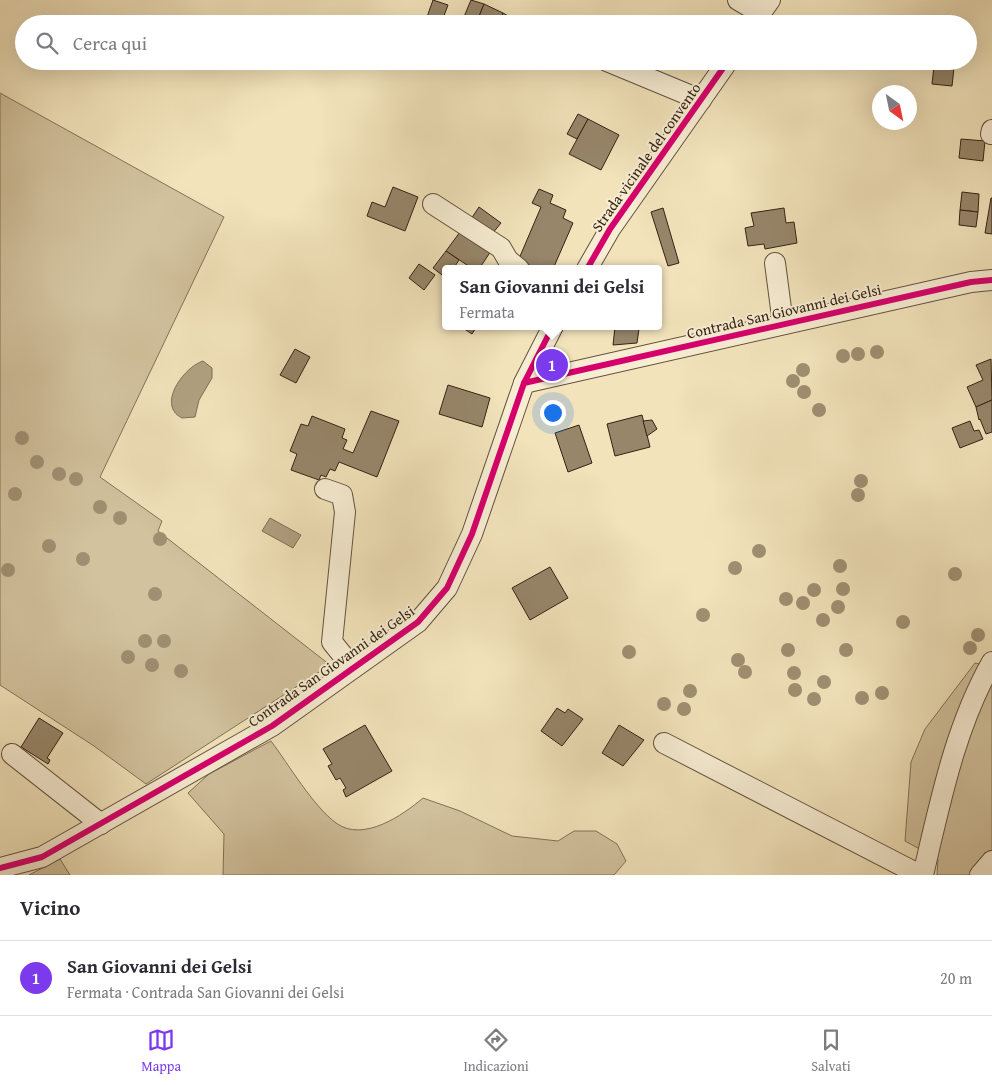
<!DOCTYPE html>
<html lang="it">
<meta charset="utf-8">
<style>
:root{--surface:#fff;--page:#f2f2f3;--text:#2b2b33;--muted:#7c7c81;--line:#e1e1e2;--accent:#7c3aed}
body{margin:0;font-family:"Gentium Book Plus",serif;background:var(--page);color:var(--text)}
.compass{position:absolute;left:872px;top:85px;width:45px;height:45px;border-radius:50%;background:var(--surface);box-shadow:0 5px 20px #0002;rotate:147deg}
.you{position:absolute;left:552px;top:412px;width:18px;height:18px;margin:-12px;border:4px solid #fff;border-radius:50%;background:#1a73e8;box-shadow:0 0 0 8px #1a73e833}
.badge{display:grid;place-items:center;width:32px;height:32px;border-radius:50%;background:var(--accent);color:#fff;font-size:16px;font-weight:700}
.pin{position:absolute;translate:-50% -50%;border:2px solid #fff;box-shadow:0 1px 5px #0006}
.popup{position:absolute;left:442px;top:265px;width:220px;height:65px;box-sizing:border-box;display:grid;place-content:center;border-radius:5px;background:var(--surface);filter:drop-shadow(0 1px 4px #0005);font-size:16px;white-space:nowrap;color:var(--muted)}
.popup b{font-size:19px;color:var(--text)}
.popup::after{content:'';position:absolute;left:50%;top:100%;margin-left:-10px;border:10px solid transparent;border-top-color:var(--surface)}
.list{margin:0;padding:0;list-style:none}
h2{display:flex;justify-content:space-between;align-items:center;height:65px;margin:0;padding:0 20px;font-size:21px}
h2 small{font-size:16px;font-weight:400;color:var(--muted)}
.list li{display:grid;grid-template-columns:32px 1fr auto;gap:15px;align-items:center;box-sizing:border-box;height:75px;padding:0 20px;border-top:1px solid var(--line)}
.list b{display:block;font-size:19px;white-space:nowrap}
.list p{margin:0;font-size:16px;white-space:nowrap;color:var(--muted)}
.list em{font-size:16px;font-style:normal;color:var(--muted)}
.icon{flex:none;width:28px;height:28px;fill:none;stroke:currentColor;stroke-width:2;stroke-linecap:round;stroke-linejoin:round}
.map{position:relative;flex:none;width:992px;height:875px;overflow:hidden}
.search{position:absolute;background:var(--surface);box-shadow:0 5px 20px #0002;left:15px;right:15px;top:15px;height:55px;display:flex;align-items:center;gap:12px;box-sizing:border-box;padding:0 18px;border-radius:28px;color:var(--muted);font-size:19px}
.sheet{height:140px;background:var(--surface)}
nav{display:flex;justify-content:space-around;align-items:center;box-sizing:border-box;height:70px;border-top:1px solid var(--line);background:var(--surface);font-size:14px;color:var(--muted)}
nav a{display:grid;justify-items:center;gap:2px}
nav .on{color:var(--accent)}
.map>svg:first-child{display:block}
</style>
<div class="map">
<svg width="992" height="875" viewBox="0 0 992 875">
<rect width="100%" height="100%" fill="#f2e3bb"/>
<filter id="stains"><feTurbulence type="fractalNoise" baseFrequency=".004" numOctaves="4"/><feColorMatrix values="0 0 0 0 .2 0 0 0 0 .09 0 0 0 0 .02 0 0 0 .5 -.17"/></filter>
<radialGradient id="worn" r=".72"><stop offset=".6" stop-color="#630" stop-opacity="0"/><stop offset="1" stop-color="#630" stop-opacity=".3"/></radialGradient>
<g fill="#d2c29e" stroke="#837258">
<path d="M0,93L224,217L100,477L162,521L158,531L330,665L146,784L94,746L0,685Z"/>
<path d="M975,663L992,666V875H937L938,859L905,841L911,762L925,729Z"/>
<path d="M271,741C289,765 313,806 336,823C363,843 403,815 423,798L460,811L512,836L558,841L574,831H596L617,844L626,861L614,875H223L224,834L188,793L209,774Z"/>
<path d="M60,859L70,875H29Z"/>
</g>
<g fill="#b1a182" stroke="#7f6e56">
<path d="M203,361L212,368V378L199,400L195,417L182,418C156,405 184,367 203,361Z"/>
<path d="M270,518L301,535L293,548L262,531Z"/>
</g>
<g fill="#97866a" stroke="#342213">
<path d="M433,0L448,5L442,21L427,17Z"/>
<path d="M471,0L484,4L476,24H461Z"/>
<path d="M484,4L503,13L499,24H476Z"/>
<path d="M503,13L515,20L514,24H499Z"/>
<path d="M934,66L954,68L952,86L932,84Z"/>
<path d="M578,114L588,119L577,139L567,134Z"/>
<path d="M588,119L619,135L601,170L569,154Z"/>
<path d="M961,139L985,141L983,161L959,158Z"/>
<path d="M393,187L418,197L405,231L367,216L372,202L385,207Z"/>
<path d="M539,189L553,195L550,203L566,210L563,218L573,223L553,269H535L518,261L541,207L532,203Z"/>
<path d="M962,192L979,194L978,212L960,210Z"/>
<path d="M991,198H992V234L985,233Z"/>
<path d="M479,207L501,223L492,234L471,219Z"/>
<path d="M663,208L679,263L668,266L651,212Z"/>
<path d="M784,208L786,223L794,222L797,243L765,249L764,244L748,246L745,228L754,226L751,213Z"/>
<path d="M960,210L978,212L976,227L959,225Z"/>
<path d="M460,232L491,251L479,269H473L446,251Z"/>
<path d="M446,251L459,260L453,269H446V278L433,268Z"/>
<path d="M419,264L435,275L424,290L409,278Z"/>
<path d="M460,326H477L472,334Z"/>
<path d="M608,326H639V329Z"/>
<path d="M615,327L639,329L637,343L613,345Z"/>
<path d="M295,349L310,357L296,383L280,375Z"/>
<path d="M991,359L992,400L976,407L967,387L983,380L976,365Z"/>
<path d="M448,385L490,398L482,427L439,414Z"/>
<path d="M992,400V432L986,434L980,419L979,420L976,407Z"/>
<path d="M371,411L399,421L377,477L339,462L335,471L330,469L326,477L321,475L319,480L291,470L297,454L290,451L301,424L308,426L312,416L345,429L342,438L347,440L343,449L353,453Z"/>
<path d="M642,415L650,447L615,456L607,424Z"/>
<path d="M652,420L657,429L647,436L643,421Z"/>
<path d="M970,421L974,431L979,430L983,439L960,448L952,428Z"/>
<path d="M579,425L592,463L568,472L555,433Z"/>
<path d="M550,567L568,598L530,620L512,588Z"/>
<path d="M557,708L565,713L568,709L583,719L562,746L541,731Z"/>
<path d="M39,718L63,733L47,758L50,760L48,764L21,747Z"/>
<path d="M365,725L392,771L346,797L343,790L346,788L340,778L336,780L328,766L332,764L323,749Z"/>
<path d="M619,725L644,740L623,766L602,753Z"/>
</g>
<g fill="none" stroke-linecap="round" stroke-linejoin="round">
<defs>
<g id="minor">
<path d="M738,0L760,13"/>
<path d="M753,24L770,0"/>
<path d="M607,61L701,100"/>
<path d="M991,134L992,130"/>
<path d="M433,204L501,248L508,260L519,269"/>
<path d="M775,263L783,324"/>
<path d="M587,269L610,229L728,61"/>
<path d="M524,383L971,282L992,280"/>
<path d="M325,489L342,495L345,512L332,642L353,668"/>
<path d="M664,743L920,875"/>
<path d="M12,754L101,824"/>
<path d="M0,868L42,857L272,726L418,622L447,588L472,534L524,383L553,326"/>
<path d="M923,875C940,803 955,727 992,662"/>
<path d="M980,875L992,861"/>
</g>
</defs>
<use href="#minor" stroke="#64523d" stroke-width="22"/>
<use href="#minor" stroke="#f7edd3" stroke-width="20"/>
<defs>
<g id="cycleway">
<path d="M587,269L610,229L728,61"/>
<path d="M524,383L971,282L992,280"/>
<path d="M0,868L42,857L272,726L418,622L447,588L472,534L524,383L553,326"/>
</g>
</defs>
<use href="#cycleway" stroke="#f7edd3" stroke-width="9"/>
<use href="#cycleway" stroke="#d6006c" stroke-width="6"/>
</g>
<g fill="#a08f72">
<circle cx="877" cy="352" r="7"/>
<circle cx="858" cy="354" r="7"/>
<circle cx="843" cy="356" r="7"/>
<circle cx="803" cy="370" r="7"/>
<circle cx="793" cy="381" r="7"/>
<circle cx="804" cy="392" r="7"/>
<circle cx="819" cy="410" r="7"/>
<circle cx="22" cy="438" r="7"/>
<circle cx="37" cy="462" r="7"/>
<circle cx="59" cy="474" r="7"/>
<circle cx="76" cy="479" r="7"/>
<circle cx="861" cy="481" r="7"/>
<circle cx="15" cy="494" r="7"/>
<circle cx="858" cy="495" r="7"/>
<circle cx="100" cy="507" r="7"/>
<circle cx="120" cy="518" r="7"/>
<circle cx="160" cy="539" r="7"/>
<circle cx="49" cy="546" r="7"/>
<circle cx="759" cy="551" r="7"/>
<circle cx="83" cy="559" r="7"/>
<circle cx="840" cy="566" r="7"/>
<circle cx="735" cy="568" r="7"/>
<circle cx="8" cy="570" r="7"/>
<circle cx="955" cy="574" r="7"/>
<circle cx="843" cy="589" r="7"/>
<circle cx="814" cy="590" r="7"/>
<circle cx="155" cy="594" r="7"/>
<circle cx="786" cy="599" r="7"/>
<circle cx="803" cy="603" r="7"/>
<circle cx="838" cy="607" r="7"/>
<circle cx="703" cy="615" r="7"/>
<circle cx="823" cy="620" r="7"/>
<circle cx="903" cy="622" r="7"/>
<circle cx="978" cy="635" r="7"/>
<circle cx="145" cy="641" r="7"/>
<circle cx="164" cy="641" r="7"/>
<circle cx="970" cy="648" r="7"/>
<circle cx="788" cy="650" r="7"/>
<circle cx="846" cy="650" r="7"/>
<circle cx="629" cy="652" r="7"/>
<circle cx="128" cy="657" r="7"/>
<circle cx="738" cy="660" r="7"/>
<circle cx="152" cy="665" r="7"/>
<circle cx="181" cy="671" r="7"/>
<circle cx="745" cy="672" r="7"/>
<circle cx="794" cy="673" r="7"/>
<circle cx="824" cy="682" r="7"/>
<circle cx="795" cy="690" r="7"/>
<circle cx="690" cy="691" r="7"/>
<circle cx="882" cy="693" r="7"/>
<circle cx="862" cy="698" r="7"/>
<circle cx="814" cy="699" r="7"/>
<circle cx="664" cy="704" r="7"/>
<circle cx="684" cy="709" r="7"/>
</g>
<g text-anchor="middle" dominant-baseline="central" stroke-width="4" stroke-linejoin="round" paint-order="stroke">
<g font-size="15" fill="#342213" stroke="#f7edd3">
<text transform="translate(646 157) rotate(-55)">Strada vicinale del convento</text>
<text transform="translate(784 311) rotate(-13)">Contrada San Giovanni dei Gelsi</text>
<text transform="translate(331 666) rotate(-35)">Contrada San Giovanni dei Gelsi</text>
</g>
</g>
<rect width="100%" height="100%" filter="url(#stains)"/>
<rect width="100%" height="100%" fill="url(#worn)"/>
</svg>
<svg class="compass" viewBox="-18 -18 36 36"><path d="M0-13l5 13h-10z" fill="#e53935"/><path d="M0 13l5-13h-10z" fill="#7c7c81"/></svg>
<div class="you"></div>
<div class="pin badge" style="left:552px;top:365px">1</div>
<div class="popup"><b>San Giovanni dei Gelsi</b>Fermata</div>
<div class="search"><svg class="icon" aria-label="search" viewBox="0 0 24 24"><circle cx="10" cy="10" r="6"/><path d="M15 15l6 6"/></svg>Cerca qui</div>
</div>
<section class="sheet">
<h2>Vicino<small></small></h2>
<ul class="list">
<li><span class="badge">1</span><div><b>San Giovanni dei Gelsi</b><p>Fermata · Contrada San Giovanni dei Gelsi</p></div><em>20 m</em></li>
</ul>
</section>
<nav>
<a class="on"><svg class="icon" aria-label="map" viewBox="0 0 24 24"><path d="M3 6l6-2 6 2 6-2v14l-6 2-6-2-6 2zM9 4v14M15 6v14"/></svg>Mappa</a>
<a><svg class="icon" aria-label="directions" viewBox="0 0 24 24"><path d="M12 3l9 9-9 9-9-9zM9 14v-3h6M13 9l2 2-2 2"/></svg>Indicazioni</a>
<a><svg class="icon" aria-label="saved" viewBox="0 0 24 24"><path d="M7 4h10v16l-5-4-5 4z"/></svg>Salvati</a>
</nav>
